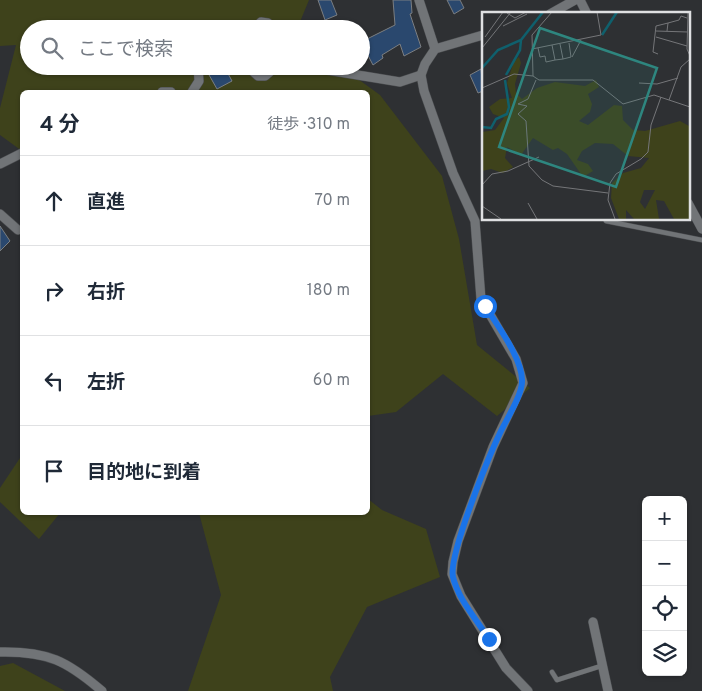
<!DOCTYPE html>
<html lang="ja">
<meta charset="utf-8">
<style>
:root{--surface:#fff;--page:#f2f2f3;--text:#1f2937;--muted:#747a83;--line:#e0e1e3}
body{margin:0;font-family:Overpass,"Noto Sans JP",sans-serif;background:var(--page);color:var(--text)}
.controls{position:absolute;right:15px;bottom:15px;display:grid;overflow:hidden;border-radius:8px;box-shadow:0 1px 4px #0004}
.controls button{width:45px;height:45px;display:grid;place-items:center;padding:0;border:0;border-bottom:1px solid var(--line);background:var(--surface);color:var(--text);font:25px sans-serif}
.stop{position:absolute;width:15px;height:15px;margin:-11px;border:4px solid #1a73e8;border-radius:50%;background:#fff}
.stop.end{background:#1a73e8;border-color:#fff;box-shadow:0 1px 5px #0008}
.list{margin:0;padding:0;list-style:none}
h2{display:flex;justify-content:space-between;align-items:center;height:65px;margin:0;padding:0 20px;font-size:21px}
h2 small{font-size:16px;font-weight:400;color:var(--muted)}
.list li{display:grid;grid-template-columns:32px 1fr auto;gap:15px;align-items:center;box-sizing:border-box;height:90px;padding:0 20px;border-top:1px solid var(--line)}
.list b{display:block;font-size:19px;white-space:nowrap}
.list em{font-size:16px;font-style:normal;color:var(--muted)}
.icon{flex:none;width:28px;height:28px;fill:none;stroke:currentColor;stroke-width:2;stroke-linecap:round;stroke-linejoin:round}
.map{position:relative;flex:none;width:702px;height:691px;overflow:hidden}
.search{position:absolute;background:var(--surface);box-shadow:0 1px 4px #0004;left:20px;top:20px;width:350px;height:55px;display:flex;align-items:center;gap:12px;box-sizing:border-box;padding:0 18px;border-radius:28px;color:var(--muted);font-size:19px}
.panel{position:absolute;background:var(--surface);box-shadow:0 1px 4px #0004;left:20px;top:90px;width:350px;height:425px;border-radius:8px}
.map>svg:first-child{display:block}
</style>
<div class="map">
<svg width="702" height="691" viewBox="0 0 702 691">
<rect width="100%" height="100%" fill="#2e3033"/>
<g fill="#3e421b">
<path d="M0,0H309L297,29H29V66H340L380,95L442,176L459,239L477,345L530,388L497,416L443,374L396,412L368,416V92H22V151L0,135V108L16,45L0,46Z"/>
<path d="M22,455V512L60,513L39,539L0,502V488Z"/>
<path d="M368,499L382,510L426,529L440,577L367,607L330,677L333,691H188L221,595L199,513L368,512Z"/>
<path d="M13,663L65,691H0V666Z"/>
</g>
<g fill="#2a486e" stroke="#7b7e81">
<path d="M318,0H331L337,15L325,20Z"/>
<path d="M393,0H411L412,13L410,14L421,47L404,56L400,44L382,55L383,58L373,65L361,42L395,25Z"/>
<path d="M447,0H460L464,8L454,14Z"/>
<path d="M204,66H224L232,81L217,89Z"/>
<path d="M481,69L483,91L478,93L470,75Z"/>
<path d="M0,226L10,241L0,251Z"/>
</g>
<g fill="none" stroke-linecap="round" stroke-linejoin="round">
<defs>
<g id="lane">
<path d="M606,221L702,240"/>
<path d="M552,672L557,680L601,666"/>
</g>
<g id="street">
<path d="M419,0L435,49"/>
<path d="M580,0L587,14"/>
<path d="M550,14L575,0"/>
<path d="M254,29L261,22L268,23L274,29"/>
<path d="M483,35L435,49L425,64L421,75L424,91L453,173L475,221L481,299L516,359L523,383L493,447L458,541L453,562L452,574L461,596L506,668L528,691"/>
<path d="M247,66L258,76H265L272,70L271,66"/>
<path d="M303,66L400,82L421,75"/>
<path d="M162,92H171"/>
<path d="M192,92L199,81L198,66"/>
<path d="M0,164L22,153"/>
<path d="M688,203L702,229"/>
<path d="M0,214L18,230"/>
<path d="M593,622L608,691"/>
<path d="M0,652C48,651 67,661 102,691"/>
</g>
</defs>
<use href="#lane" stroke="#4a4c4f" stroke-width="5.5"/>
<use href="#street" stroke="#4a4c4f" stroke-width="10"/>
<use href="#lane" stroke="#717477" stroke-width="4.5"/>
<use href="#street" stroke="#717477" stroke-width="9"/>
</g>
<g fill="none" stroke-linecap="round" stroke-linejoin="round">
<path stroke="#1a73e8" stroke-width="6" d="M485,306C497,325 522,358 522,380C523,394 506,420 500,433C489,456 448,556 453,577C458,599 477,620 489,639"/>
</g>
<g transform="translate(482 12)">
<rect width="208" height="208" fill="#2e3033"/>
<path d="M37,45L39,51L33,72L34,81L40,87L55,76L73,70L103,74L114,68L117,75L106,82L110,92L108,100L97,109L106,113L132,93L140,94L141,108L151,118L163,119L198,109L207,114V207H192L182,189L174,188L177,207H152L144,198V207H137L129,186L130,171L141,161L159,156L167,146L146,144L131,132L113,131L100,139L95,148L106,152L111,159L101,165L85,142L76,136L71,138L51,126L39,143L25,135L23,146L31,155L21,161L9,157L0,159V120L13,118L22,106L11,102L7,95L18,87L30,86L25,71L32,49ZM162,178H173L163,197L158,190Z" fill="#3e421b" fill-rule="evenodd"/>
<path fill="none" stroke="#0f606d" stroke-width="2.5" d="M120,23L135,0M0,56L16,38L39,28L61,0M24,63L38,38L39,28M0,115L9,116L14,107L25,102L27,95L23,68"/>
<path fill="none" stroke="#757679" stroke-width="1" d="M206,0L205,37L208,44M25,1L33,6L44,0M21,14L45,2M174,19L206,20M185,19L186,11L197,8L199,4L205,6M3,25L21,0M174,25L205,34M0,36L29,0M56,36L58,45L63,44L64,50L73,48L70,33M50,37L119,23L115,0M176,42L171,40L174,14L186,11M90,45L99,28M81,47L89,45L87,31M73,48L81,47L78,32M51,64L50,23L70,0M54,68L46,87L36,92L45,94L36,102L44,109L47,154L60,168L71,174L126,181M157,71L175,72L196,66M0,76L32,62L51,64L57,68H111L141,92L172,83L208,95M187,88L199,55L208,47M0,173L10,162L26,159L57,145M46,191L55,207M0,194L19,207M133,207L126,188L128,171L134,162L159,147L166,140L169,113L179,85"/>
<path fill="#2e867f" fill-opacity="0.15" stroke="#2e867f" stroke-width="2.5" d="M58,16L175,56L134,175L17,135Z"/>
<rect width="208" height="208" fill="none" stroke="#dfe0e2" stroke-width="2.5"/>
</g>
</svg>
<div class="controls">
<button>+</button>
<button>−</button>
<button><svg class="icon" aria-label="locate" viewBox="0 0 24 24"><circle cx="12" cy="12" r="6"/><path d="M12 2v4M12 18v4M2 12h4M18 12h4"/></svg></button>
<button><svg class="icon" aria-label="layers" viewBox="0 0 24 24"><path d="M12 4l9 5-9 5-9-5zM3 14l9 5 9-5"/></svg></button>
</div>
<div class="stop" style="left:485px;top:306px"></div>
<div class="stop end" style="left:489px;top:639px"></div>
<div class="search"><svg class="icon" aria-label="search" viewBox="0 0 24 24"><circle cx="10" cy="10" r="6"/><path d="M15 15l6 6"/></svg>ここで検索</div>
<section class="panel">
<h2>4 分<small>徒歩 · 310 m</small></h2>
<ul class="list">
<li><svg class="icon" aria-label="ahead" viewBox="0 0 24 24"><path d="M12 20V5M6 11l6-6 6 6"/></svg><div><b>直進</b></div><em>70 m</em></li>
<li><svg class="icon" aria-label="right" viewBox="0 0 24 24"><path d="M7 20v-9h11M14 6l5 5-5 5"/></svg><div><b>右折</b></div><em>180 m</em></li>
<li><svg class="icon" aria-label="left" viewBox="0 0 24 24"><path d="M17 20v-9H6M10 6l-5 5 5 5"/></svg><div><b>左折</b></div><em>60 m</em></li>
<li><svg class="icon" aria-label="arrive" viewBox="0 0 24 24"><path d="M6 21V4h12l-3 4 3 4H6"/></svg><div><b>目的地に到着</b></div></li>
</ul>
</section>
</div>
